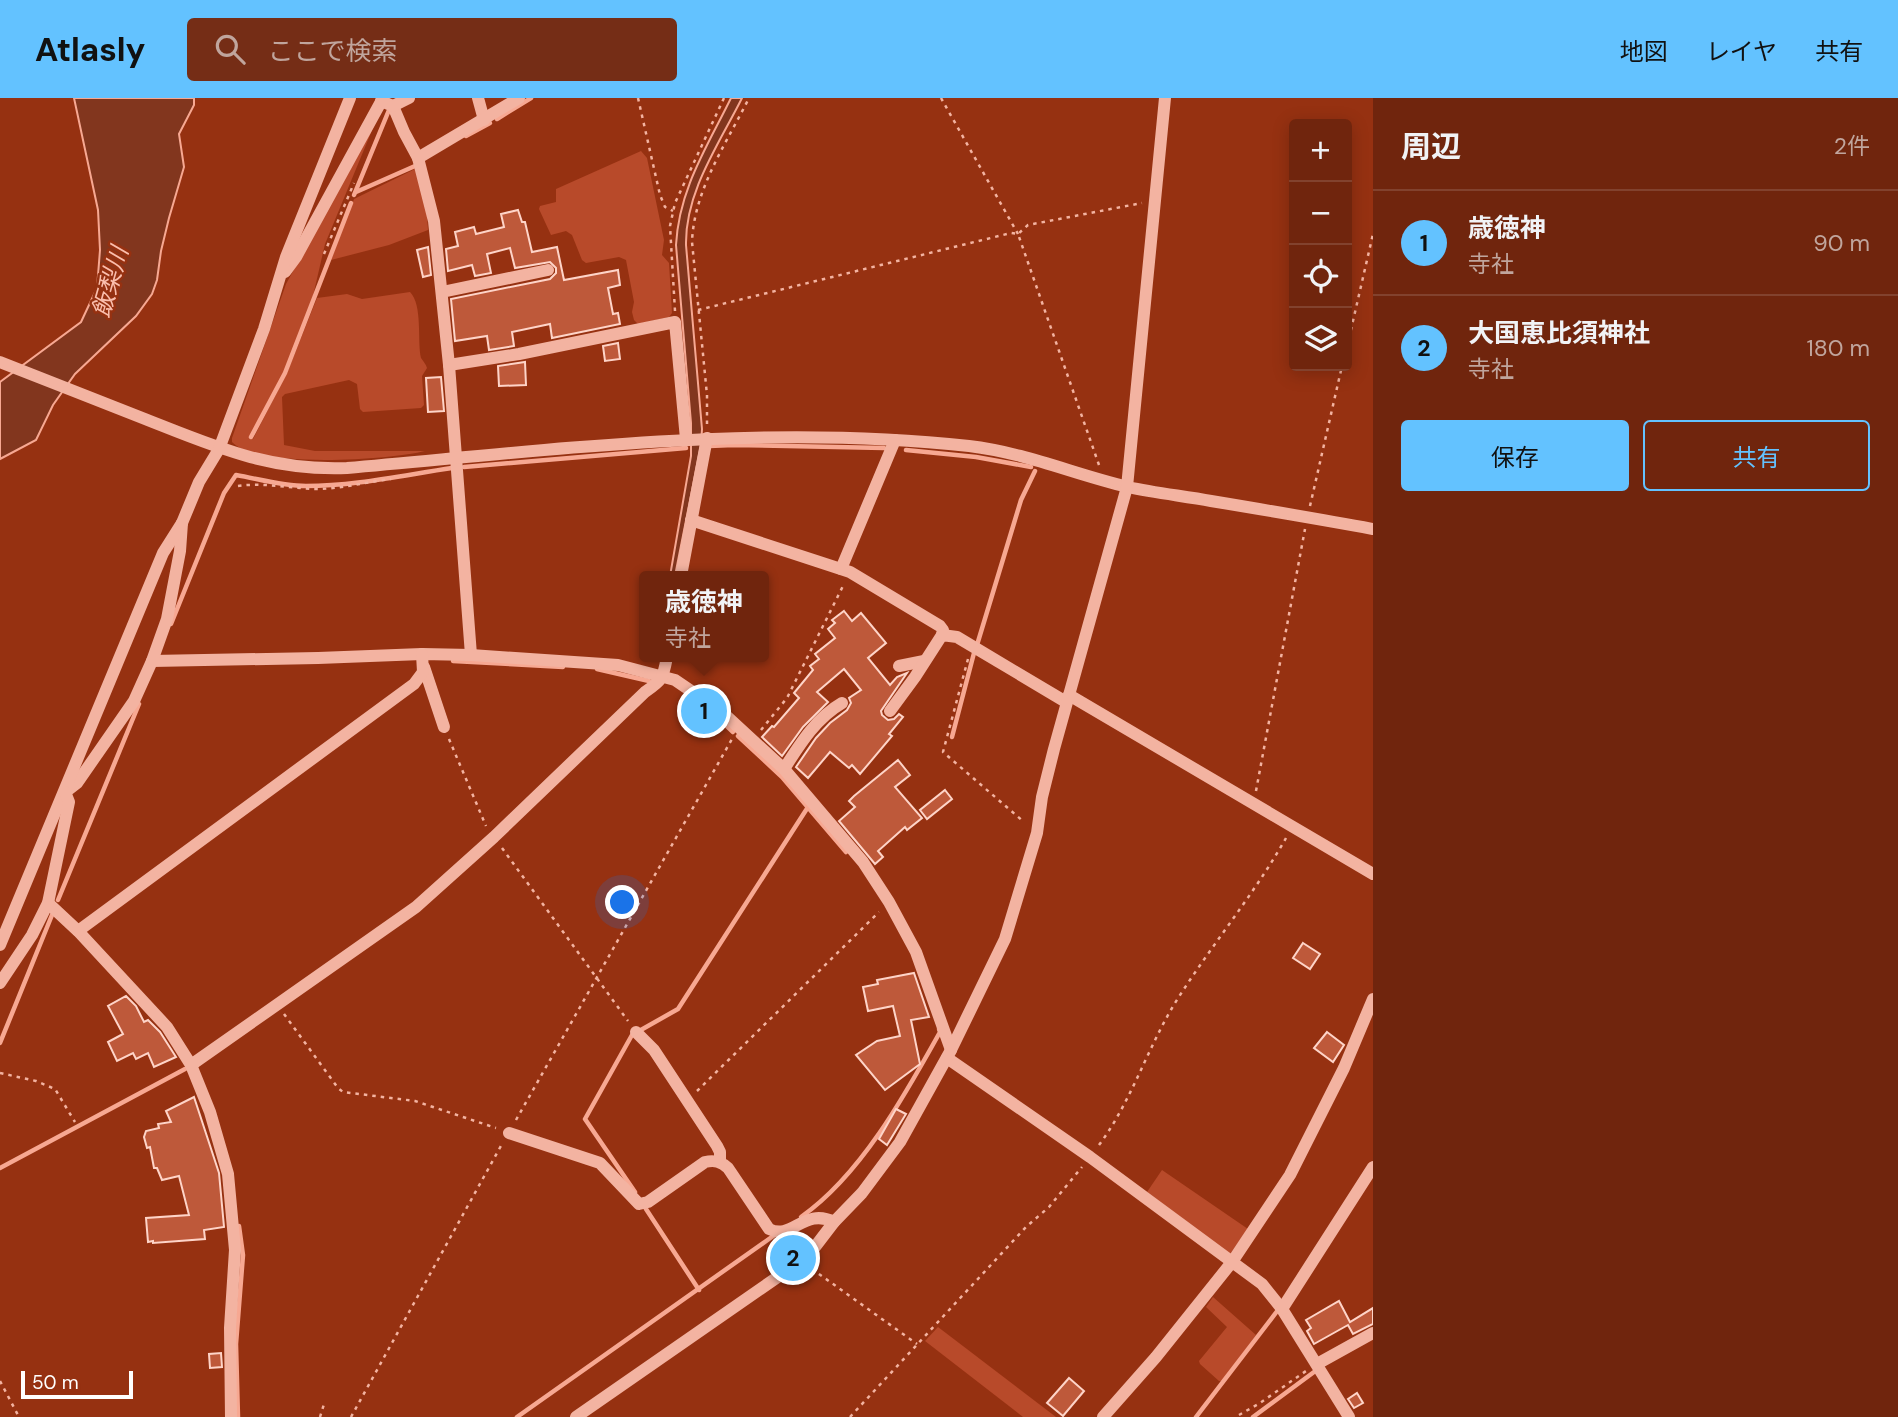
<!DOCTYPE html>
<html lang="ja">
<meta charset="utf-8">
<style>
:root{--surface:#70250d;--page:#752d16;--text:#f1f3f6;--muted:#c0a59d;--line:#82422e;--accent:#63c2ff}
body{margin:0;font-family:"DM Sans","Noto Sans JP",sans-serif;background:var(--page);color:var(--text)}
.controls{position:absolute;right:21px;top:21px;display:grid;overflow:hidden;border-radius:7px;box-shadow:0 4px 18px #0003}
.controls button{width:63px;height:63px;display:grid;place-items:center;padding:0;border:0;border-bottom:2px solid var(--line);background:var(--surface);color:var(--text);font:35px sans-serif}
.scale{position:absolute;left:21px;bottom:18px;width:112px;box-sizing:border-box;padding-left:7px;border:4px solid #fff;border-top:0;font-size:19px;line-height:24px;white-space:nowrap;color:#fff;-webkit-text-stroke:5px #963111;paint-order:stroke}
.you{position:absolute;left:623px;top:805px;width:24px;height:24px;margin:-18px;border:5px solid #fff;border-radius:50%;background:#1a73e8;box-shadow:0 0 0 10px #1a73e833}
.badge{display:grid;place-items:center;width:46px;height:46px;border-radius:50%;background:var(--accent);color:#111;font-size:23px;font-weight:700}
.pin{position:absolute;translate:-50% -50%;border:4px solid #fff;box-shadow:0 2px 7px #0006}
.popup{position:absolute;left:639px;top:473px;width:130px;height:91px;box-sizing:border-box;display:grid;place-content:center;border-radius:7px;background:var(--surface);filter:drop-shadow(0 2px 5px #0005);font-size:23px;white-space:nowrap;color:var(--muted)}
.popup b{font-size:26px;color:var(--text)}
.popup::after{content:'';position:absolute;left:50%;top:100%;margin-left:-14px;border:14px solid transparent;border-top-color:var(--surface)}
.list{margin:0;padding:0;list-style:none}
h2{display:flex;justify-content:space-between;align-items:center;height:91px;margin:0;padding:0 28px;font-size:30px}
h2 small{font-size:23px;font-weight:400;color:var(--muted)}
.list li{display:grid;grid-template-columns:46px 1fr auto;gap:21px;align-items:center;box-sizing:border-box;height:105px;padding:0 28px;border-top:2px solid var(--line)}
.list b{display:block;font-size:26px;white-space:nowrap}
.list p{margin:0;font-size:23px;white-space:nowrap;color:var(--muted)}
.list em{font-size:23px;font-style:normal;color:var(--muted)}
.actions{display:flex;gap:14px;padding:21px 28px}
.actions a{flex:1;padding:16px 0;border:2px solid var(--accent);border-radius:7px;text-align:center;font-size:24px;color:var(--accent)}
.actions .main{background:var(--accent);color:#111}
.icon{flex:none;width:38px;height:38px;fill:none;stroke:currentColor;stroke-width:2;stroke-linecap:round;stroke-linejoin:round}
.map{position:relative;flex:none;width:1373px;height:1319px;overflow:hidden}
header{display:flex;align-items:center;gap:42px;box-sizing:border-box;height:98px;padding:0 35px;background:var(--accent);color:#111}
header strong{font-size:33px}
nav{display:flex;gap:38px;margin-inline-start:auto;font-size:24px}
.search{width:490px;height:63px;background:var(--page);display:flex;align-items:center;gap:18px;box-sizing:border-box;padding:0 24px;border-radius:7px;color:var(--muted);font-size:26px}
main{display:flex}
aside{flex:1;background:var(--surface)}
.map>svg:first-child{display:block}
</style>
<header>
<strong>Atlasly</strong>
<div class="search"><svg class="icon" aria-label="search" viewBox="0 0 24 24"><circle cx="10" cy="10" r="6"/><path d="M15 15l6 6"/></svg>ここで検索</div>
<nav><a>地図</a><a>レイヤ</a><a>共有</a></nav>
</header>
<main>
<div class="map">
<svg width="1373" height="1319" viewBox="0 0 1373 1319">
<rect width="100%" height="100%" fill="#963111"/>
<g fill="#b84a2a">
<path d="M375,25L325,146L313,198L284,274L250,338L253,341L287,275L317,200L347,196L362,201L410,194C423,207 417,244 421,260C423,263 426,266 427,270L422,278L424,307L421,310L363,314L360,311L357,286L349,282L285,296L282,299L284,347L315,353H425C390,362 257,371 232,344V340L286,186Z"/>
<path d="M641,53L647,60L664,142L662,157L669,165L672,215L669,219L638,226L634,222L632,214L634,204L626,162L619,159L586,165L582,162L572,137L566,133L551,137L539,111L540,108L556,104V91Z"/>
<path d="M415,71L426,103L428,132L389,147L331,162L354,101Z"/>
<path d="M1162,1072L1248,1131L1230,1156L1147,1094Z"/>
<path d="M1213,1199L1256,1237L1222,1283H1219L1200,1266L1199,1263L1227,1229L1206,1209Z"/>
<path d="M938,1229L1056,1319H1023L925,1243Z"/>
</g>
<g fill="#82361e" stroke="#f7a892" stroke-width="2">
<path d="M74,0H194V7L179,36L184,69L169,120L161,153L157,182L152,196L136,218L75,276L53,307L36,342L0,361V284L81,224L97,190L100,152L98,112Z"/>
<path d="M731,0H742C719,46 685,94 686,147L702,331L701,347L675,478H670L691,358V325L676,147C679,91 707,49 731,0Z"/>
</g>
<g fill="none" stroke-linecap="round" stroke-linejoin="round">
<g stroke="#f7a892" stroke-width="4.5">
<path d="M497,21L531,0"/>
<path d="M466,38L490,25"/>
<path d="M356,94L415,68"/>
<path d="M354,97L389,12"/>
<path d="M251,339L285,275L351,105"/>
<path d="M709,348L734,347L884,350"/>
<path d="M906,352L976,359L1031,369"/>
<path d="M464,369L686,350"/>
<path d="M171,526L224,395L236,377C259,381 282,388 306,388C354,388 404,377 452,370"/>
<path d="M977,547L1021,402L1035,373"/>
<path d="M453,563L563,569"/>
<path d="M597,571L649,583"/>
<path d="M711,613L733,634"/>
<path d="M738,638L782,679L846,754"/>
<path d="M952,639L974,555"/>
<path d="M58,802L139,606"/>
<path d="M0,945L52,817"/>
<path d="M0,1070L185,971"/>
<path d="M635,1094L585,1021L632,937L678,911L808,709"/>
<path d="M646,1111L699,1192"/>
<path d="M801,1119C861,1077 905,997 940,934L939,931"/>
<path d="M238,1319L236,1246L243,1157L239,1128"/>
<path d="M517,1319L776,1136"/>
<path d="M1196,1319L1278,1212"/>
<path d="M1253,1319L1314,1274"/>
</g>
</g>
<g fill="#be593a" stroke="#fed4c8" stroke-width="2">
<path d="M518,112L522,124H525L532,154L557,149L564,182L618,172L620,187L608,190L613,216L618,215L620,226L552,240L550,226L512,234L514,248L489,252L487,238L455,243L451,201L550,181L556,175V170L550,164L515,170L510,150L487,156L491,175L475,178L472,167L448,173L446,151L458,148L455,134L474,129L476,136L504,129L501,116Z"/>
<path d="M428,149L431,177L423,179L417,152Z"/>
<path d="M618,245L620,261L605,263L603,248Z"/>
<path d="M525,264L526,287L499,288L498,268Z"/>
<path d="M441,279L444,313L428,314L426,280Z"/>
<path d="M844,513L852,523L861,515L886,545L868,560L890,587L897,579L907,575L881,613L882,617L888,622L894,621L899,616L903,619L889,636L892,638L860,676L852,667L849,670L830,654L808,680L796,669L816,640L830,625L847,612L851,605L849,600L861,592L844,571L817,594L828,604L803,629L782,658L762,639L772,628L774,629L799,600L794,595L813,572L810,568L819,561L815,556L835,540L828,531L835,525L832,522Z"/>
<path d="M898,662L910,677L895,689L922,720L907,732L905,729L878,753L883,759L875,766L839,723L855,709L849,703L854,698Z"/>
<path d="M945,692L952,701L927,721L920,712Z"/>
<path d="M1303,845L1320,856L1310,871L1293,860Z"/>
<path d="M914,875L929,919L911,922L920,966L885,992L856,957L877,943L900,938L893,908L868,913L863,889L878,886L877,882Z"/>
<path d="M126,898L136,908L144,924L148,922L160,934L176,959L154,969L148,955L136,961L133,955L117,963L108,944L123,936L108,908Z"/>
<path d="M1327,934L1344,947L1333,964L1314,950Z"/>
<path d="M194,999L219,1075L224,1129L204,1132L205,1141L153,1145V1143L148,1144L146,1120L189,1117L179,1078L162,1082L157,1070H154L150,1049L147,1050L144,1039L146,1033L159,1030L158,1026L171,1024L166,1013Z"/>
<path d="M896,1011L906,1016L887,1047L879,1041Z"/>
<path d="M1339,1203L1350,1224L1373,1210V1226L1353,1236L1348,1227L1314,1246L1307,1233L1311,1230L1306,1222Z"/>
<path d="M221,1255L222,1269L210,1270L209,1256Z"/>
<path d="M1069,1280L1084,1293L1063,1318L1047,1305Z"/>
<path d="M1357,1295L1363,1305L1354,1310L1348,1301Z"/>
</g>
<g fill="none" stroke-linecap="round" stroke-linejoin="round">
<g stroke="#f3b3a1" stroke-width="2.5" stroke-dasharray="3.5 5" stroke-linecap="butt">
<path d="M638,0L660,97L665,109L673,113"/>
<path d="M941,0L1018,136"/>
<path d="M324,156L354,85"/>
<path d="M698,212L1011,135L1018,136"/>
<path d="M675,213L670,128L675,105L724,0"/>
<path d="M1347,249L1373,136"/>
<path d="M707,326V297L692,144C694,92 726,46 749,0"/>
<path d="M1099,367L1018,136L1028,127L1142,105"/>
<path d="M238,388C265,384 292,391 320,391C344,390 367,384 391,381"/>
<path d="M1310,408L1342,268"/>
<path d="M968,561L943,654L1024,724"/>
<path d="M761,632L787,600L844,486"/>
<path d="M449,641L486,728"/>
<path d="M1256,693L1305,431"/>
<path d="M502,750L628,923"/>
<path d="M284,916L338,990L343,994L415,1003L496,1030"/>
<path d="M0,975L36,983L55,991L75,1024"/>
<path d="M697,993L879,814"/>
<path d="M516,1022L732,641"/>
<path d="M1099,1047C1131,1004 1147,951 1175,905C1210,849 1253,798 1286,740"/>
<path d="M812,1171L917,1246"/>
<path d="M0,1283L19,1319"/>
<path d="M1239,1317L1260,1305L1306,1273"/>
<path d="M320,1319L324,1306"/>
<path d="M351,1319L502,1046"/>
<path d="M850,1319L1026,1129L1049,1109L1082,1069"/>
</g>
<g stroke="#f3b3a1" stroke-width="12">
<path d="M478,0L484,22"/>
<path d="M381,3L393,8L404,34L418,60L434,123L449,267L471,557"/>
<path d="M393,8L409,0"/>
<path d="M418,60L519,0"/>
<path d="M285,174L296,159L383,0"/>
<path d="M442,194L548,172"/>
<path d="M0,264C48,283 97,302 145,321C216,349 269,373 347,370C554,352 761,325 969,348C1027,355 1073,376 1128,389C1155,395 1184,398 1211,403C1265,412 1319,421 1373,431"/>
<path d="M449,267L519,256L675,224L686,341"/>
<path d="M691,422L850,474L940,528L943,532L942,537"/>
<path d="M841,471L895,342"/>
<path d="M681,478L707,340"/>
<path d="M152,563L318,560L422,556L471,557L618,567L675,582L722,614L784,671L863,764L889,804L916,854L951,952"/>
<path d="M899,568L924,563"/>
<path d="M424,569L444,629"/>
<path d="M1069,597L1373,776"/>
<path d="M890,613L915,579L942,537L957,539L1066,604"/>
<path d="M784,671C800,646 816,620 842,605"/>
<path d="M68,692L77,685L134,603L152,563L167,521L180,453L182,425"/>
<path d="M48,805L78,833L167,929L191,967L210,1014L228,1076L235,1152L230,1230L231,1319"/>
<path d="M78,833L414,586L423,574L422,556"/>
<path d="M0,847L163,455L182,425L199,384L219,351L264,231L286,159L350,0"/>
<path d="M0,885L32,837L48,805L69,704L65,694"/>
<path d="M636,934L654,952L717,1048L720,1054V1064"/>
<path d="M947,960L1090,1059L1262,1186L1282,1211L1349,1319"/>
<path d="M191,967L416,809L494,739L645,594C663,582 663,580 667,559"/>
<path d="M509,1035L600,1065L639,1106L648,1104L705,1064C714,1062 721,1063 728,1070L769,1131C792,1143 804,1109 834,1124"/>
<path d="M1282,1211L1373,1069"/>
<path d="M1317,1266L1373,1235"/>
<path d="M576,1319L808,1158L834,1124L862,1095L900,1044L951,952L1005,841L1037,735L1042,699L1054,651L1127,389L1165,0"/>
<path d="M1103,1319L1156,1259L1232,1164L1290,1077L1344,970L1373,901"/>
</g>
</g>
<g text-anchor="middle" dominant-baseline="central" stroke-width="5" stroke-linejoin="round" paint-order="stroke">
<g font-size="24" font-style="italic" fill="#fabead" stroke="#963111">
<text transform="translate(110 184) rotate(-74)">飯梨川</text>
</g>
</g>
</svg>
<div class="controls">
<button>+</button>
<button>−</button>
<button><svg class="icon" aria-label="locate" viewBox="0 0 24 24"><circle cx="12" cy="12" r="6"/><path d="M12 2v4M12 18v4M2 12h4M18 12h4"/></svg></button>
<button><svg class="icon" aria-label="layers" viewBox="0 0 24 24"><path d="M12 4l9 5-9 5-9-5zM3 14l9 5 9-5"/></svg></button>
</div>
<div class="scale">50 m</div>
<div class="you"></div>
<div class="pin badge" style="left:704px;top:613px">1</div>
<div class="popup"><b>歳徳神</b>寺社</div>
<div class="pin badge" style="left:793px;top:1160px">2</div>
</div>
<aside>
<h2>周辺<small>2件</small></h2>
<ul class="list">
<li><span class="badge">1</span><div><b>歳徳神</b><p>寺社</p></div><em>90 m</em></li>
<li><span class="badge">2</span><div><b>大国恵比須神社</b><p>寺社</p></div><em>180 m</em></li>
</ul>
<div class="actions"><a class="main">保存</a><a>共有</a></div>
</aside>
</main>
